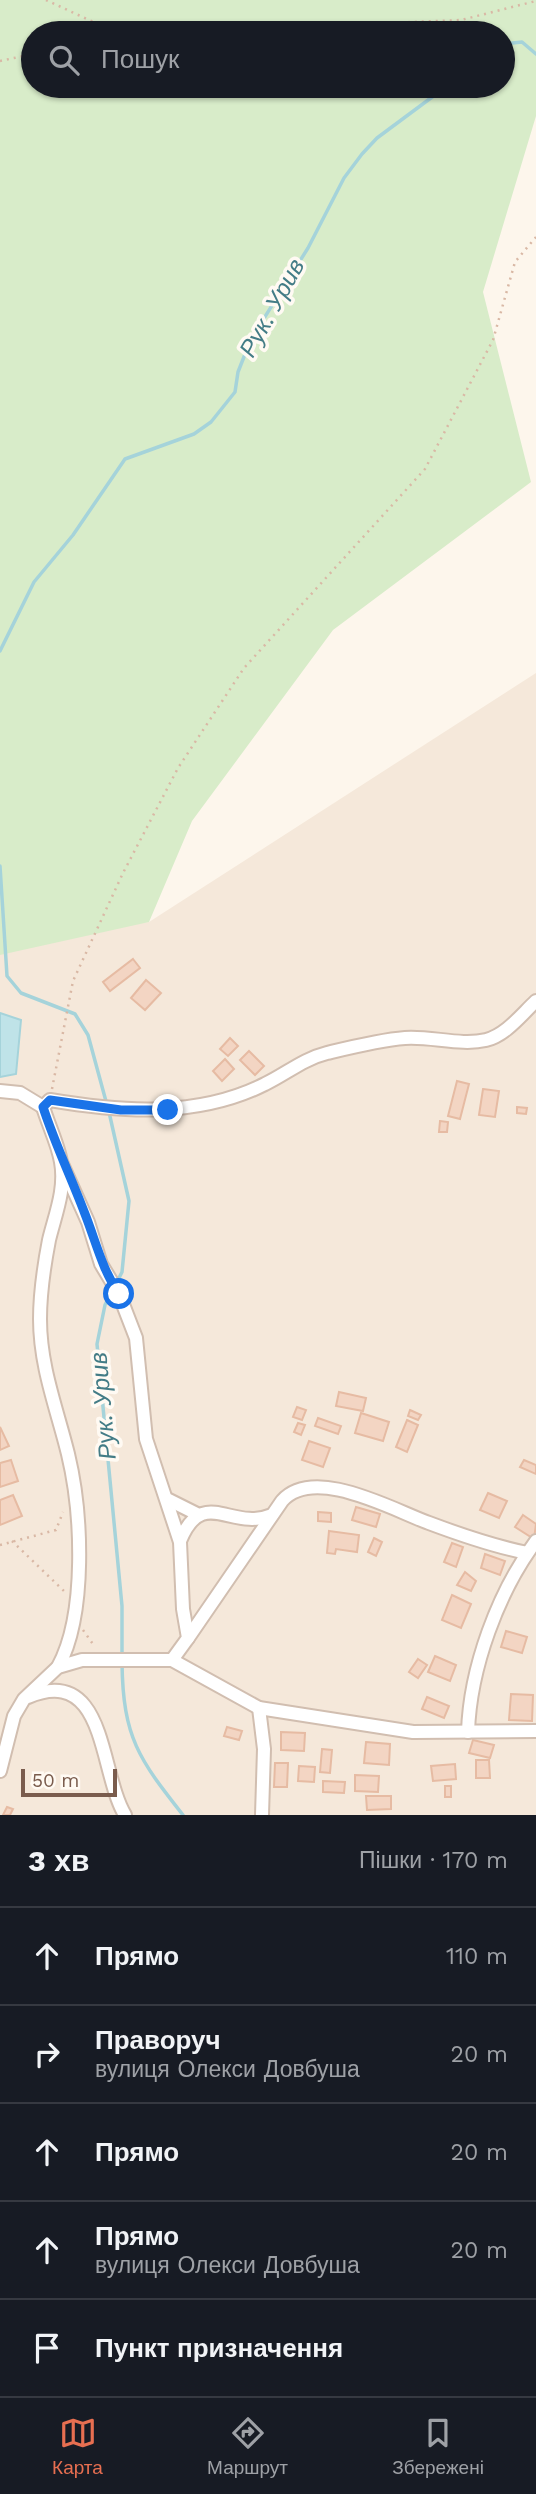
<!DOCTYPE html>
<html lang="uk">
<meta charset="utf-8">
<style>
:root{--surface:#171b24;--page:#242831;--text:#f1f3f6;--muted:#9ea1a6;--line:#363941;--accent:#e76f51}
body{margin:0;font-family:"Work Sans",sans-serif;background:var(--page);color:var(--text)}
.scale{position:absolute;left:21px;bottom:18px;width:96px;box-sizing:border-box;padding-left:7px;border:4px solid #7a5c4d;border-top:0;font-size:19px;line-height:24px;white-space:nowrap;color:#7a5c4d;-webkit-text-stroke:5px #fffaf3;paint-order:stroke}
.stop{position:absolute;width:21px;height:21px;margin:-16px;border:5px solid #1a73e8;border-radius:50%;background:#fff}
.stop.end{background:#1a73e8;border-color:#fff;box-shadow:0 2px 7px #0008}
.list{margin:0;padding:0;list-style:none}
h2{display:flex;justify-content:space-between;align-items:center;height:91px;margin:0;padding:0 28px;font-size:30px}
h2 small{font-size:23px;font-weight:400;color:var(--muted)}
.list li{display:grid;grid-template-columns:46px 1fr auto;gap:21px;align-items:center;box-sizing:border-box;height:98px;padding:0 28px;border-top:2px solid var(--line)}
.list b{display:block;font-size:26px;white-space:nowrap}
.list p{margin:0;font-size:23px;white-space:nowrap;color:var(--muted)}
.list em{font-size:23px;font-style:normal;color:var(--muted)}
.icon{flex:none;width:38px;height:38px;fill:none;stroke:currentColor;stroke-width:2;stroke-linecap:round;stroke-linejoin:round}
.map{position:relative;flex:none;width:536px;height:1815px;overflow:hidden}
.search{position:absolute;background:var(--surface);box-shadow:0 2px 5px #0004;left:21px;right:21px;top:21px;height:77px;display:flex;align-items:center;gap:18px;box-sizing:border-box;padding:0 24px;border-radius:38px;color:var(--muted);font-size:26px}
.sheet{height:581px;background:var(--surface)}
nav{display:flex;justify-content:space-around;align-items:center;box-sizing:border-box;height:98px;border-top:2px solid var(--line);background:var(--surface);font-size:19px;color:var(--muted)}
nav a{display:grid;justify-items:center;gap:4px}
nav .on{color:var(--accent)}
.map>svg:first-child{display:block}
</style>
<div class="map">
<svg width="536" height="1815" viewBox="0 0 536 1815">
<rect width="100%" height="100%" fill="#fdf6ec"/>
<path fill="#f5e8da" d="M536,673V1815H0V937L149,922Z"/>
<path fill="#d8ecc9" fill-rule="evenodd" d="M0,0H536V116L483,292L531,482L333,630L192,821L149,922L0,955ZM503,33V86H33V33Z"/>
<path fill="#bfe3e8" stroke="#a5d3da" stroke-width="2" d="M0,1013L21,1020L16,1074L0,1077Z"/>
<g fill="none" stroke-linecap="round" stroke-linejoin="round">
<g stroke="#a5d3da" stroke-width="3.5">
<path d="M503,44L522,42L536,54"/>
<path d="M0,651L34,582L73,535L125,459L194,434L211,422L235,392L238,372L251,339L308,248L344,178L362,154L377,138L447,86"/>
<path d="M0,866L7,976L21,993L75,1014L88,1035L107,1105"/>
<path d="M109,1112L129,1201L122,1272L117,1282"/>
<path d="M113,1289L105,1305L97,1344L122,1606V1656"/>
<path d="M122,1663C123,1738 139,1759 183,1815"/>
</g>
</g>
<g fill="#f3d5c3" stroke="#e6bba3" stroke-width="2">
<path d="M133,959L140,968L110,991L103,982Z"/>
<path d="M146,980L161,993L145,1010L131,998Z"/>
<path d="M230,1038L238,1046L228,1056L220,1049Z"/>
<path d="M249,1051L264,1066L255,1075L240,1060Z"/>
<path d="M225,1059L234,1069L222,1081L213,1071Z"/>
<path d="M457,1081L469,1084L460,1119L448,1116Z"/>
<path d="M483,1089L499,1091L495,1117L479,1115Z"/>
<path d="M517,1107L527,1108L526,1114L517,1113Z"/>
<path d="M440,1121L448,1122L447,1132H439Z"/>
<path d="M339,1392L366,1398L363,1411L336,1406Z"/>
<path d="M297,1407L306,1410L302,1420L293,1417Z"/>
<path d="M410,1410L421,1415L418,1420L408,1416Z"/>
<path d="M361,1413L389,1422L383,1441L355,1433Z"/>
<path d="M318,1418L341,1426L338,1434L315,1426Z"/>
<path d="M407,1420L418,1425L407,1452L396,1447Z"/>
<path d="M298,1423L305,1425L301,1435L294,1432Z"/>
<path d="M0,1427L9,1446L0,1450Z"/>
<path d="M309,1441L330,1448L323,1467L302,1460Z"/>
<path d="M11,1460L18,1481L0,1487V1463Z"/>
<path d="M524,1460L536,1465V1474L520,1467Z"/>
<path d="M488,1493L507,1501L499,1518L480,1510Z"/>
<path d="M13,1495L22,1516L0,1525V1500Z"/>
<path d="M356,1507L380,1514L376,1527L352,1520Z"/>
<path d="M318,1512L331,1513V1522L318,1521Z"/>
<path d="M523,1515L536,1524L534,1539L515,1527Z"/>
<path d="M329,1531L359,1535L357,1552L336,1549L335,1554L327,1553Z"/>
<path d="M374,1538L382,1542L376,1556L368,1552Z"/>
<path d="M452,1543L463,1547L456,1567L444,1562Z"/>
<path d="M485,1554L505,1561L500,1575L481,1568Z"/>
<path d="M465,1572L476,1581L471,1591L457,1585Z"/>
<path d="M452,1595L471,1604L461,1628L442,1620Z"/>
<path d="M506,1631L527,1637L522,1653L501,1647Z"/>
<path d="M435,1656L456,1665L450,1681L428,1672Z"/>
<path d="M418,1659L427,1665L418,1678L409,1672Z"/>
<path d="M511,1694L533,1695L532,1721L509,1720Z"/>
<path d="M427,1697L449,1706L444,1718L422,1709Z"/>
<path d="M227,1727L242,1731L239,1740L224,1736Z"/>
<path d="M281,1732L305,1733L304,1751L281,1750Z"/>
<path d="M473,1740L494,1745L490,1758L469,1753Z"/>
<path d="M366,1742L390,1744L389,1765L364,1763Z"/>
<path d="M322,1749L332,1750L330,1773L320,1772Z"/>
<path d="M476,1760H489L490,1778H476Z"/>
<path d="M275,1763H288L287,1787H274Z"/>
<path d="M455,1764L456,1779L433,1781L431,1766Z"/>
<path d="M299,1766L315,1767L314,1782L298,1781Z"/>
<path d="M355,1775L379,1776L378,1792L355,1791Z"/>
<path d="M323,1781L345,1782L344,1793L323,1792Z"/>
<rect x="445" y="1786" width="6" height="11"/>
<path d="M366,1796H391V1809L367,1810Z"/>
<path d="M7,1807L13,1809L10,1815H3Z"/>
</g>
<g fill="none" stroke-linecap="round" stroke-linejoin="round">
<defs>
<g id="minor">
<path d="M0,1091L20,1093L43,1107L50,1100C121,1112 198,1118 265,1084C286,1074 303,1059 327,1053C352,1047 380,1040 405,1038C431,1036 461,1046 486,1040C506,1035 521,1015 536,1001"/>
<path d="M43,1107C48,1124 58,1144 61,1162C66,1189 55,1215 49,1240C44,1266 40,1293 40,1319C40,1367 57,1409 68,1454C82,1512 87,1614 58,1667"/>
<path d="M62,1164L88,1222L101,1264L119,1294L136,1338L146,1439L180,1542L183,1609L188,1638L172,1660"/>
<path d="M169,1500L197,1514"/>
<path d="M180,1541C203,1485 231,1532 272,1515"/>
<path d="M188,1638L282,1501C314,1465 393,1510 429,1523C461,1535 493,1546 527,1553"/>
<path d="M28,1697C107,1664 99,1772 125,1815"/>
<path d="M259,1708L264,1749L262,1815"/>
<path d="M468,1732C470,1668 498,1592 536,1541"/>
<path d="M0,1771L14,1716L24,1699L58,1667L82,1660H172L259,1708L413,1732L536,1731"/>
</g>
</defs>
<use href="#minor" stroke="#d1beb0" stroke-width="16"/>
<g stroke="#d9b8a5" stroke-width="2.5" stroke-dasharray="2 5" stroke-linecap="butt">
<path d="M46,0L117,33"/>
<path d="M142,33L461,20L536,1"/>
<path d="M0,61L33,54"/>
<path d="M52,1089L73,981L123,873L178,768L244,668L425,469L493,340L515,262L536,237"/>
<path d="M12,1541L65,1592"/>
<path d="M0,1545L56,1530L63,1512"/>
<path d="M83,1630L95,1647"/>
</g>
<use href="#minor" stroke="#fff" stroke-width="12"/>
</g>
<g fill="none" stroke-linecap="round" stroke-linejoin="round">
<path stroke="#1a73e8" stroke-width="9" d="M119,1294C102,1269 96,1242 85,1214C71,1177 55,1144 43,1107L50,1100L121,1110H168"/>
</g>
<g text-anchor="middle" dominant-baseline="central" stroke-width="7" stroke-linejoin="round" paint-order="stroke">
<g font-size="24" font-style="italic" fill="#437c86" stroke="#fffaf3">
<text transform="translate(272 308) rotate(-61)">Рук. Урив</text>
<text transform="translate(103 1406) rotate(-95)">Рук. Урив</text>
</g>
</g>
</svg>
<div class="scale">50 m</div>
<div class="stop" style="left:119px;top:1294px"></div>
<div class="stop end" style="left:168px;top:1110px"></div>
<div class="search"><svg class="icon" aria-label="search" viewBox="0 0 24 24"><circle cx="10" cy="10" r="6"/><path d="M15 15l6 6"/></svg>Пошук</div>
</div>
<section class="sheet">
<h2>3 хв<small>Пішки · 170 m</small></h2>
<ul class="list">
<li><svg class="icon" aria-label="ahead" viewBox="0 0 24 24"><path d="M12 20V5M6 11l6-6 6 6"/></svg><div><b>Прямо</b></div><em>110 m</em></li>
<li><svg class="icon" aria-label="right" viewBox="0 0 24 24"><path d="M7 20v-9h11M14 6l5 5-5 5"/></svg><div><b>Праворуч</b><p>вулиця Олекси Довбуша</p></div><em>20 m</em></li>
<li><svg class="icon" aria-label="ahead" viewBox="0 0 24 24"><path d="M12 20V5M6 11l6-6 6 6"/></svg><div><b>Прямо</b></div><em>20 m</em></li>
<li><svg class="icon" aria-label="ahead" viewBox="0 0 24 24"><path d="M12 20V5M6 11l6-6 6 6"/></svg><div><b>Прямо</b><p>вулиця Олекси Довбуша</p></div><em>20 m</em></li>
<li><svg class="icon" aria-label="arrive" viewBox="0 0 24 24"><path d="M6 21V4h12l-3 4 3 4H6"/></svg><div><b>Пункт призначення</b></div></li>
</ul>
</section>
<nav>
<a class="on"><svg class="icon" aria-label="map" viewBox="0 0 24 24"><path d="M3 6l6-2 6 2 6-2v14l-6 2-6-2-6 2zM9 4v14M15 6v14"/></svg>Карта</a>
<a><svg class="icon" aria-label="directions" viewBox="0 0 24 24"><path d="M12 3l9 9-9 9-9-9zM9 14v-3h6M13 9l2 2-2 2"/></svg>Маршрут</a>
<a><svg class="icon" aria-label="saved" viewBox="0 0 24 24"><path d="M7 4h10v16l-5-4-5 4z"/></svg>Збережені</a>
</nav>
